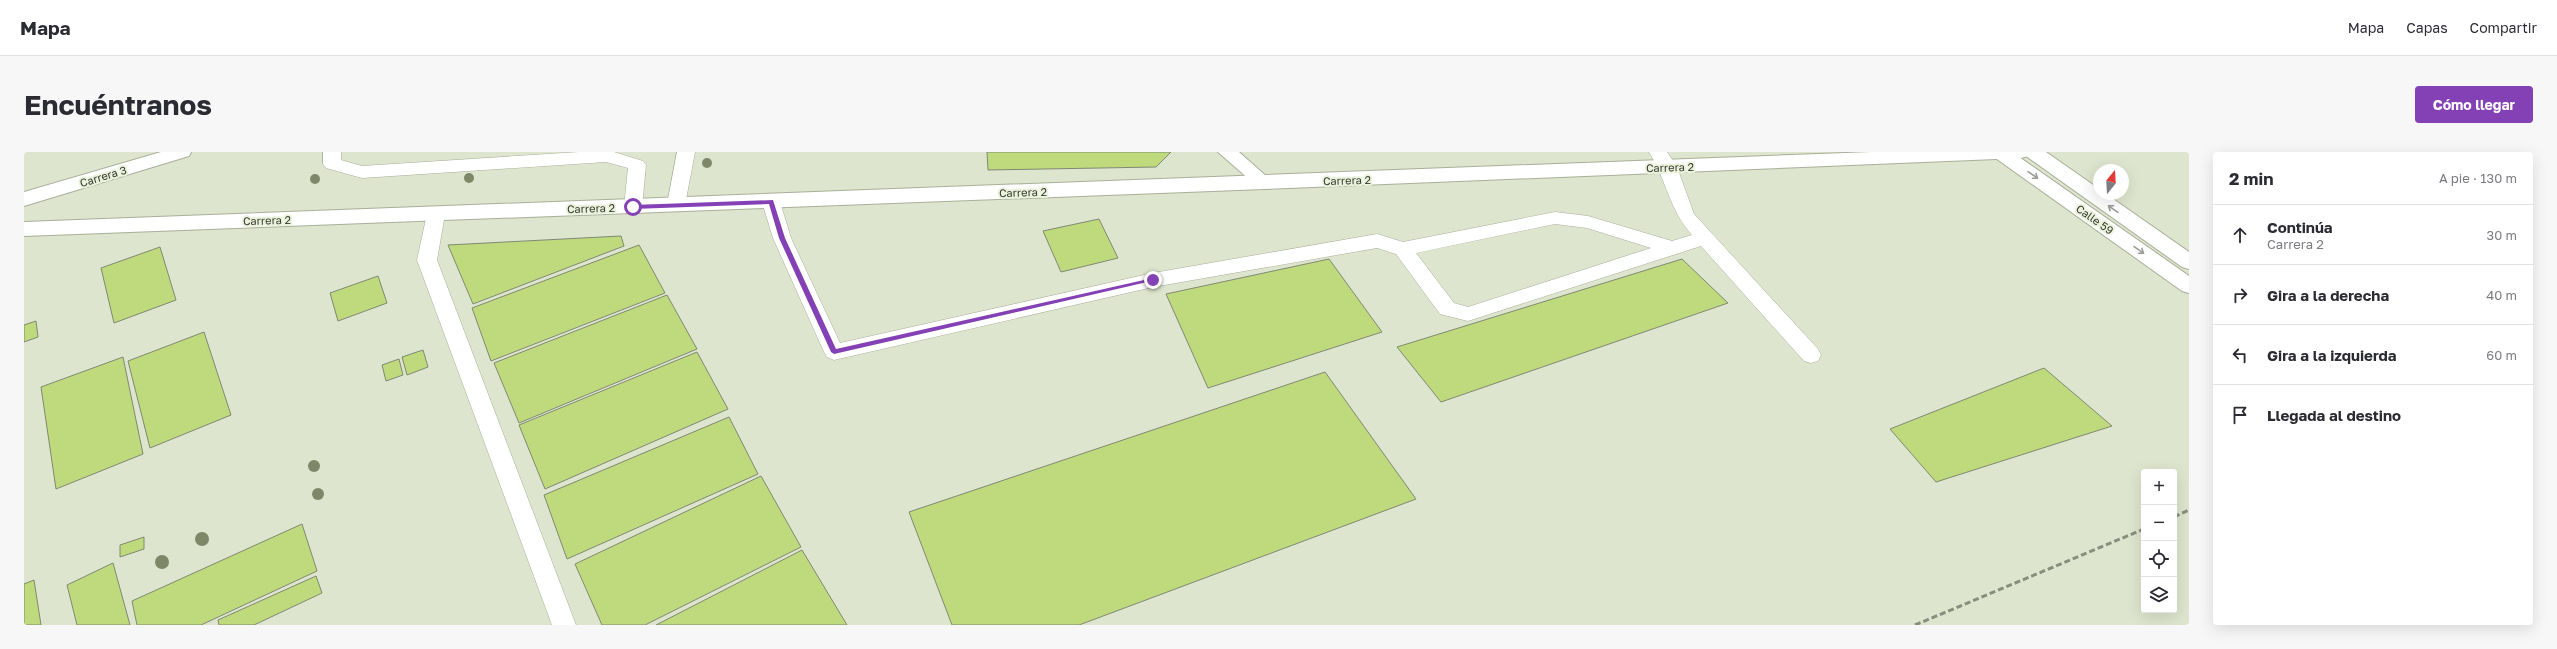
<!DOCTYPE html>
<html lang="es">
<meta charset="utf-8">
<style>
:root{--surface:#fff;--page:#f7f7f7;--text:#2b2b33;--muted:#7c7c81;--line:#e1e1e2;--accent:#8441b5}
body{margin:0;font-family:"Golos Text",sans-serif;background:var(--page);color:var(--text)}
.controls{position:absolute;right:12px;bottom:12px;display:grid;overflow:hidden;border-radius:4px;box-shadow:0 4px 16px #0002}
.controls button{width:36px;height:36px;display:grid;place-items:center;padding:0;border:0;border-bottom:1px solid var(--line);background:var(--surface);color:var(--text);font:20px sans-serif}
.compass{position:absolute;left:2069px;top:12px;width:36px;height:36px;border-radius:50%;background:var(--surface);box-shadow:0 4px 16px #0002;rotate:18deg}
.stop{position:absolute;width:12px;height:12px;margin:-9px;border:3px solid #8441b5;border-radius:50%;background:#fff}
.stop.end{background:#8441b5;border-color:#fff;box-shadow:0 1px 4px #0008}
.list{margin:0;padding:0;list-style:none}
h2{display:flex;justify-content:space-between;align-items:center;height:52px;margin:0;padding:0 16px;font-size:17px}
h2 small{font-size:13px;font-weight:400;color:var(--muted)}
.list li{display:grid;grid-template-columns:26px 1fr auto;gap:12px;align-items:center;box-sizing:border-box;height:60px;padding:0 16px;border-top:1px solid var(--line)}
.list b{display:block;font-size:15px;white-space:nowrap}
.list p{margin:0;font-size:13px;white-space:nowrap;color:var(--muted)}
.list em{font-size:13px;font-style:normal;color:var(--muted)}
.icon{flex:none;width:22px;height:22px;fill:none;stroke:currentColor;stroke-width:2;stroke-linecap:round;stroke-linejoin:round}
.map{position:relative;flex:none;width:2165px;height:473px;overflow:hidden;border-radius:4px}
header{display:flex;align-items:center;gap:24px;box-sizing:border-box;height:56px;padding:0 20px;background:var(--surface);border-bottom:1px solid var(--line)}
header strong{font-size:19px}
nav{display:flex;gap:22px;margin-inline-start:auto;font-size:14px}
.intro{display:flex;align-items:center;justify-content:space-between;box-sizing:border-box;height:96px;padding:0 24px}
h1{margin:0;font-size:28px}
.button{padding:10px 18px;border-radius:4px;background:var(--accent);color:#fff;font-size:14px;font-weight:700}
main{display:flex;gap:24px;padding:0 24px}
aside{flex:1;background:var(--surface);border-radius:4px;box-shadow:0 4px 16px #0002}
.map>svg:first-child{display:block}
</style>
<header>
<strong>Mapa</strong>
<nav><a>Mapa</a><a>Capas</a><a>Compartir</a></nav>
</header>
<div class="intro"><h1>Encuéntranos</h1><a class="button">Cómo llegar</a></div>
<main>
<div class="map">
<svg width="2165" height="473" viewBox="0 0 2165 473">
<rect width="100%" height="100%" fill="#dde5ce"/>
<g fill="#beda7d" stroke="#818873">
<path d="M963,0H1147L1132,15L964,18Z"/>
<path d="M1075,67L1094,106L1037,120L1019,79Z"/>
<path d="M597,84L600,94L449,152L424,93Z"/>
<path d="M615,93L641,141L467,209L448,156Z"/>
<path d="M136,95L152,148L90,171L77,116Z"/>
<path d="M1305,107L1358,180L1184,236L1142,142Z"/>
<path d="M1658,107L1704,151L1417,250L1373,195Z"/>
<path d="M354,124L363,151L314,169L306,141Z"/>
<path d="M643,143L673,197L495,271L470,211Z"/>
<path d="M12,169L14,185L0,190V173Z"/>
<path d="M180,180L207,263L126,296L104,209Z"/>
<path d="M399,198L404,215L383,223L378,205Z"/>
<path d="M673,200L704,257L521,337L495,273Z"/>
<path d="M99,205L119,302L32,337L17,235Z"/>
<path d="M375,207L379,223L362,229L358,213Z"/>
<path d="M2020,216L2088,274L1912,330L1866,277Z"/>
<path d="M1301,220L1392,347L1055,473H928L885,360Z"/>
<path d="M705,265L734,322L543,407L520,343Z"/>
<path d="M737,324L777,395L621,473H578L551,412Z"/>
<path d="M278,372L293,419L177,473H113L108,449Z"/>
<path d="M120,385V397L96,405V393Z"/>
<path d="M778,398L823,473H632Z"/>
<path d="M89,411L106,473H53L43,433Z"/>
<path d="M292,424L298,441L230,473H195L194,468Z"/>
<path d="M10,428L17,473H0V432Z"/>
</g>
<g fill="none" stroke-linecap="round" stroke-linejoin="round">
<defs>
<g id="lane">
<path d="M299,0H317V8L338,14L555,0H590L619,9L622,13L618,55L616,59L609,61L602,59L600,55L604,16L582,10L338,26L302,16L299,12Z"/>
<path d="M653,0H671L661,53L659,57L652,59L645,57L643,53Z"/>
<path d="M1625,0H1643L1653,15L1670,62L1794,197L1797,203L1794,209L1787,211L1780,209L1677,94L1444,169L1416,162L1372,102L1353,96L1129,135L810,208L803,205L800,200L749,86L738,50L741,46L747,44L753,46L756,50L767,86L816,191L1129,121L1353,82L1379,90L1531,60L1564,64L1648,89L1668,83C1645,57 1643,29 1625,0ZM1531,72L1563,76L1627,96L1444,155L1430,151L1392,101Z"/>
<path d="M412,56L419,58L421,62L413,108L552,473H528L393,108L403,62L405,58Z"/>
</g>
<g id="street">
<path d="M137,0H167L165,4L0,54V40Z"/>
<path d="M1194,0H1215L1250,31L1248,35L1241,37L1234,35Z"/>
<path d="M1968,0H1988L2165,124V141L2158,139L1970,5Z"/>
<path d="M2000,0H2022L2075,37V42H2082L2165,100V117L2158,115L2002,4Z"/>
</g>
<path id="secondary" d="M1848,0H2006L2004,4L1997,6L1241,37L0,84V70Z"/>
</defs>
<use href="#lane" stroke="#a8af99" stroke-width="1"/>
<use href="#street" stroke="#a8af99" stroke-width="2"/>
<use href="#secondary" stroke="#a8af99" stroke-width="2"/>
<use href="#lane" fill="#fff" fill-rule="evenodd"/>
<use href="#street" fill="#fff" fill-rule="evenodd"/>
<use href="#secondary" fill="#fff" fill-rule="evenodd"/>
<g stroke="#888e7e" stroke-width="3" stroke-dasharray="6 3" stroke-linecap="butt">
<path d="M2150,365L2165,358"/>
<path d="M1891,473L2120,377"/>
</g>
</g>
<g fill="#7e8868">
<circle cx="683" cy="11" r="5"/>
<circle cx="445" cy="26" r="5"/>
<circle cx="291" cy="27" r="5"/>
<circle cx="290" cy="314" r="6"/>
<circle cx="294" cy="342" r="6"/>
<circle cx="178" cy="387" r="7"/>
<circle cx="138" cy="410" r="7"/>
</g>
<defs><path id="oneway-shaft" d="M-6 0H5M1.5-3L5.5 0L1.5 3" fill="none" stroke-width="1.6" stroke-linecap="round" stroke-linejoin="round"/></defs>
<g stroke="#9a9c97">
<use href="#oneway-shaft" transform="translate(2009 23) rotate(35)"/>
<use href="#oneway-shaft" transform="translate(2089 57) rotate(-145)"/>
<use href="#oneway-shaft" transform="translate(2115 98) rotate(35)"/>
</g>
<path fill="#8441b5" d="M749,48L761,86L812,197L1129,126L1132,128L810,202L807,200L755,86L745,52L609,57L606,55L609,53Z"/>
<g text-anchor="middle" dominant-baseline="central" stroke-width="4" stroke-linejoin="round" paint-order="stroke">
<g font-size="11" fill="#35382f" stroke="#eaf2db">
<text transform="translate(1646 15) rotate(-2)">Carrera 2</text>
<text transform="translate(79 24) rotate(-17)">Carrera 3</text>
<text transform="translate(1323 28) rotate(-2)">Carrera 2</text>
<text transform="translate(999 40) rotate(-2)">Carrera 2</text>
<text transform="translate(567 56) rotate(-2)">Carrera 2</text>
<text transform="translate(2071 67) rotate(35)">Calle 59</text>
<text transform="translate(243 68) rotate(-2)">Carrera 2</text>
</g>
</g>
</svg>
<div class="controls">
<button>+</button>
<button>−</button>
<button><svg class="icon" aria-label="locate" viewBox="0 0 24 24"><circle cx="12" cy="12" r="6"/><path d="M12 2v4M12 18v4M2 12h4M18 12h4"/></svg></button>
<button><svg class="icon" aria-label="layers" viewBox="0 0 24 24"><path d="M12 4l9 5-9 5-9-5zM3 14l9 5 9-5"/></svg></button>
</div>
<svg class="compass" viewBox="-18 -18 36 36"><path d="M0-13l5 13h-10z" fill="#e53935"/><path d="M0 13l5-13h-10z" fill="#7c7c81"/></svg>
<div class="stop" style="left:609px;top:55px"></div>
<div class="stop end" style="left:1129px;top:128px"></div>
</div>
<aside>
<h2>2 min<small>A pie · 130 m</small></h2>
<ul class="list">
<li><svg class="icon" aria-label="ahead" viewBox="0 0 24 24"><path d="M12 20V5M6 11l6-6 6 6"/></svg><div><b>Continúa</b><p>Carrera 2</p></div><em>30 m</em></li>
<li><svg class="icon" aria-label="right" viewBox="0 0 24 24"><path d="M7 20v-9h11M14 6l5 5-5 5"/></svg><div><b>Gira a la derecha</b></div><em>40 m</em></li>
<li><svg class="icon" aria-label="left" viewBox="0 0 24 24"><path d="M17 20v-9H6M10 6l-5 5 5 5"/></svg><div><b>Gira a la izquierda</b></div><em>60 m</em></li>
<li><svg class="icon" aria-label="arrive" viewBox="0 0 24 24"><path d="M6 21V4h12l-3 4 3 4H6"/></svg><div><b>Llegada al destino</b></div></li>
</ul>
</aside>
</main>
